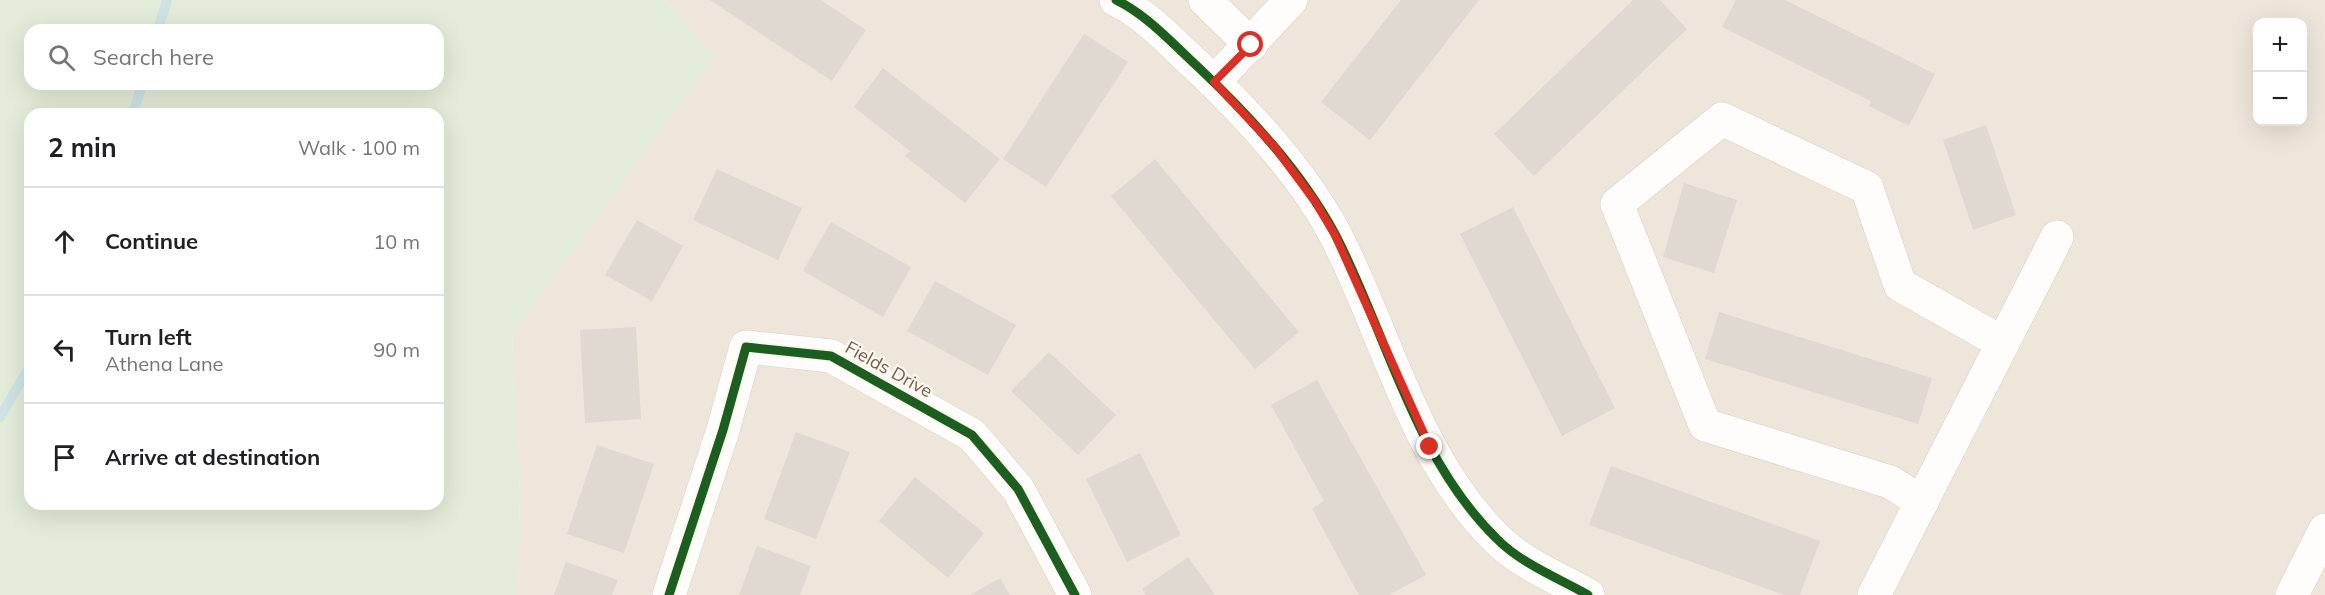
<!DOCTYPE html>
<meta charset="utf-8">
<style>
:root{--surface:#fff;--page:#f6f6f6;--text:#202124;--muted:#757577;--line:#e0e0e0}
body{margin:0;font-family:Mulish,sans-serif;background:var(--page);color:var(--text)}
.controls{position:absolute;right:18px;top:18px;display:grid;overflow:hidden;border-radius:12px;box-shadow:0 6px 24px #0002}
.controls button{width:54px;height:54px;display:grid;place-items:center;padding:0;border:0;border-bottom:2px solid var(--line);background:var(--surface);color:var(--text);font:30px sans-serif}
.stop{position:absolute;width:18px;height:18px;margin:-14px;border:4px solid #d93025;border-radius:50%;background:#fff}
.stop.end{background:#d93025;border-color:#fff;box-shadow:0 2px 6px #0008}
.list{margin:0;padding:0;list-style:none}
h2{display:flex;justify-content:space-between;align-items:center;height:78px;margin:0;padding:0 24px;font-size:26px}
h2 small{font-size:20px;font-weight:400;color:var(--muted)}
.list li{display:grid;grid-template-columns:39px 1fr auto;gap:18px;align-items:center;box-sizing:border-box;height:108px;padding:0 24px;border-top:2px solid var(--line)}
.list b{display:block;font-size:22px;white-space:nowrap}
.list p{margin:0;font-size:20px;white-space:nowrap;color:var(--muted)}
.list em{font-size:20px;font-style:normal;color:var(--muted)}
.icon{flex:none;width:33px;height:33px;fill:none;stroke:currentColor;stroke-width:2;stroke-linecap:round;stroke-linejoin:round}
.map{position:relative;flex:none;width:2325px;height:595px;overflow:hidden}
.search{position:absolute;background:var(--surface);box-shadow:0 6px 24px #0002;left:24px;top:24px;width:420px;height:66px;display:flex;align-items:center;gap:15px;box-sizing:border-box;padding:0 21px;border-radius:18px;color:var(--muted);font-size:22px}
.panel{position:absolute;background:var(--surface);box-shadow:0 6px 24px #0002;left:24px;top:108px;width:420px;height:402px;border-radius:18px}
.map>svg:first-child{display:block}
</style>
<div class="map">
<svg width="2325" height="595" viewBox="0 0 2325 595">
<rect width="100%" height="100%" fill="#f6f3ec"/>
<path fill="#eee6da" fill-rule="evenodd" d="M664,0H2325V595H517L520,494L512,334L714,57ZM2258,22H2302V122H2258Z"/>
<path fill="#e3ecd8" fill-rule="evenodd" d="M0,0H664L715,57L512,334L520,494L517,595H0ZM30,30H438V84H30ZM30,114H438V504H30Z"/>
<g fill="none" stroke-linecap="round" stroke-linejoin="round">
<g stroke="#cfe3e5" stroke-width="10">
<path d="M158,30L167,0"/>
<path d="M133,114L142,84"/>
<path d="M0,417L30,366"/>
</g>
</g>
<g fill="#dfd9d2">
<path d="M710,0H821L866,30L832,81Z"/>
<path d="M1401,0H1479L1370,140L1321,102Z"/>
<path d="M1633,0H1660L1687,29L1534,176L1494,134Z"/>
<path d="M1736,0H1785L1935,74L1909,126L1869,106L1871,101L1722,27Z"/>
<path d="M1084,34L1128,62L1046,187L1003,159Z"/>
<path d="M883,68L1000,159L965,203L905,156L910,151L854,107Z"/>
<path d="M1986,125L2016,215L1973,230L1943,140Z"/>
<path d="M1155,159L1299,332L1255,369L1111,196Z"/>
<path d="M717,169L802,208L778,260L693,220Z"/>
<path d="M1684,183L1737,200L1714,273L1663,257Z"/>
<path d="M1513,207L1615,408L1562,436L1460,234Z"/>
<path d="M637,220L683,246L652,301L605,275Z"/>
<path d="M831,222L911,267L883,317L803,271Z"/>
<path d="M935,281L1016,325L988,375L907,331Z"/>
<path d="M1719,312L1932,378L1918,424L1705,359Z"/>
<path d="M636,327L641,419L585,423L580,330Z"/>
<path d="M1049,352L1116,415L1078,455L1011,391Z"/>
<path d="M1317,380L1426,575L1389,595H1359L1312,509L1324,501L1271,405Z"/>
<path d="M796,432L850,452L816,539L764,519Z"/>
<path d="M597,445L654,464L624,553L567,534Z"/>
<path d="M1140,453L1181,535L1127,562L1086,479Z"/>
<path d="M1611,466L1820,541L1800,595H1784L1589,525Z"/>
<path d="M915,477L984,533L948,578L879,521Z"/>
<path d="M757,546L811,566L800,595H739Z"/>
<path d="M1188,557L1215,595H1146L1142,589Z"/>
<path d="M566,562L618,580L612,595H554Z"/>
<path d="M1000,578L1010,595H970Z"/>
</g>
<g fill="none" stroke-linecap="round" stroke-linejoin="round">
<defs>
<g id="minor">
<path d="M1116,0C1147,15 1172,43 1197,66C1249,115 1301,171 1335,234C1387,334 1413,456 1496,538C1520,563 1558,578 1588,595"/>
<path d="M1205,0L1251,45"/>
<path d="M1214,82L1291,0"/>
<path d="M1922,502L1890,482L1705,425L1617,204L1722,119L1867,188L1900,285L2003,343"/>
<path d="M669,595L723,430L746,347L831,356L972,435L1018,489L1075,595"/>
<path d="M1874,595L2057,237"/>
<path d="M2292,595L2325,530"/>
</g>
</defs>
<use href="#minor" stroke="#d6d0ca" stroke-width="34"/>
<use href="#minor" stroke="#fefdfc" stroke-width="33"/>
<defs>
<g id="cycleway">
<path d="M1116,0C1147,15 1172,43 1197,66C1249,115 1301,171 1335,234C1387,334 1413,456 1496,538C1520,563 1558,578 1588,595"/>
<path d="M669,595L723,430L746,347L831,356L972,435L1018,489L1075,595"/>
</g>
</defs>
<use href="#cycleway" stroke="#fdf8ee" stroke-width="13"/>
<use href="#cycleway" stroke="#1b5e20" stroke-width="9"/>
</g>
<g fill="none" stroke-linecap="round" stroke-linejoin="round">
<path stroke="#d93025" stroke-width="8" d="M1251,45L1214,82L1273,145L1314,200L1335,235L1430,447"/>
</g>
<g text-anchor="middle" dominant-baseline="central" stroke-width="4.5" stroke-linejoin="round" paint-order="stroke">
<g font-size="18" fill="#725d4e" stroke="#fdf8ee">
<text transform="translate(889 369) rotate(29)">Fields Drive</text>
</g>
</g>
</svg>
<div class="controls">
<button>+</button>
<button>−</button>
</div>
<div class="stop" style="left:1251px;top:45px"></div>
<div class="stop end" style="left:1430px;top:447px"></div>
<div class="search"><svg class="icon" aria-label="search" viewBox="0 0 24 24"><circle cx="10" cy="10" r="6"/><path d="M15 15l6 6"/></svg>Search here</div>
<section class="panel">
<h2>2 min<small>Walk · 100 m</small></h2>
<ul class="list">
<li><svg class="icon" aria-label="ahead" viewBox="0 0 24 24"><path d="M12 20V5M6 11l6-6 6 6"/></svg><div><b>Continue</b></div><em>10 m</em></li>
<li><svg class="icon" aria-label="left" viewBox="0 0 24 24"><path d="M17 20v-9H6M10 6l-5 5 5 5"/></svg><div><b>Turn left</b><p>Athena Lane</p></div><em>90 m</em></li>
<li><svg class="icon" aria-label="arrive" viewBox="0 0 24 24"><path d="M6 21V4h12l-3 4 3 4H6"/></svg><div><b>Arrive at destination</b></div></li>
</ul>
</section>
</div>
